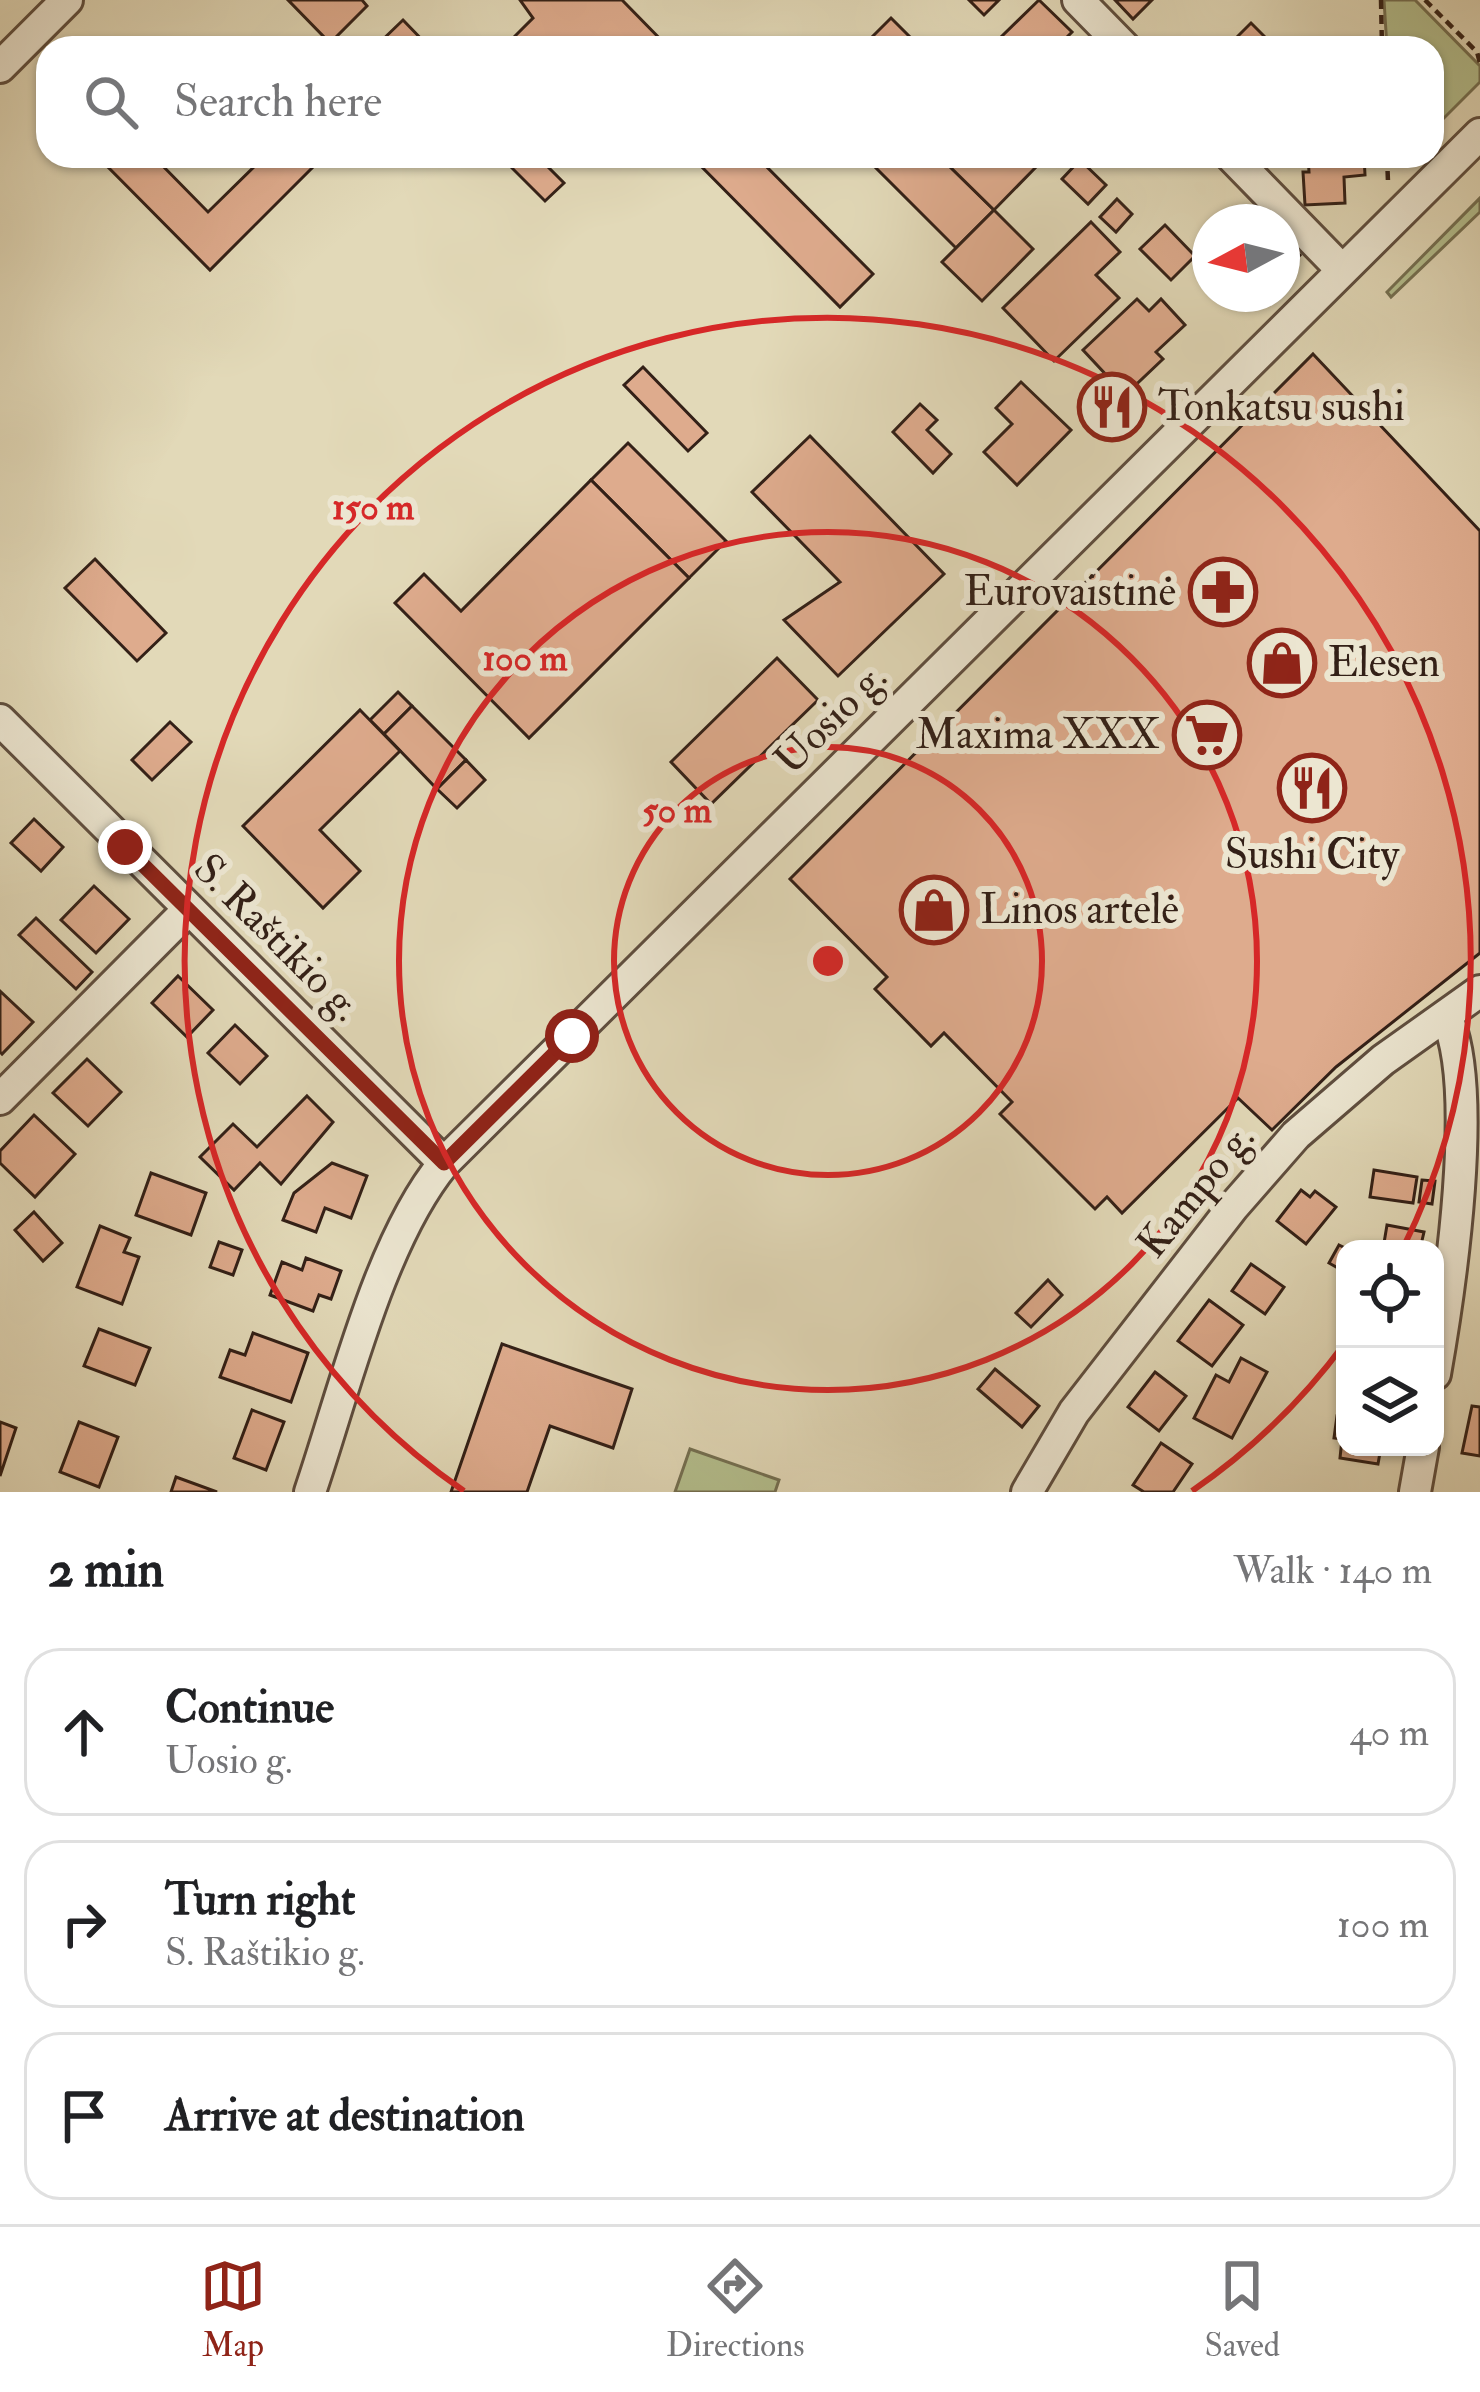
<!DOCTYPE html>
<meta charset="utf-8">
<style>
:root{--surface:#fff;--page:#f6f6f6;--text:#202124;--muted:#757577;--line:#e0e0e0;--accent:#8f2418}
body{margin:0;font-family:"IM FELL Double Pica",serif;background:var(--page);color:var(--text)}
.controls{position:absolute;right:36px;bottom:36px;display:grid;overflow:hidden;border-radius:24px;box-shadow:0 3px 9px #0004}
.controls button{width:108px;height:108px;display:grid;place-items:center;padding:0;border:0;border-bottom:3px solid var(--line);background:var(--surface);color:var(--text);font:60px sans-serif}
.compass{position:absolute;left:1192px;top:204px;width:108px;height:108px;border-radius:50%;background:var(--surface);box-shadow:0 3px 9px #0004;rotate:263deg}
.stop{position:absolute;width:36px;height:36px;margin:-27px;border:9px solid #8f2418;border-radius:50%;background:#fff}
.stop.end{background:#8f2418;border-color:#fff;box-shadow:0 3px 12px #0008}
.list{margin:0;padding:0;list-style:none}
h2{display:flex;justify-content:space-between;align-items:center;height:156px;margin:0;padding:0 48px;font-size:51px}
h2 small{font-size:39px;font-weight:400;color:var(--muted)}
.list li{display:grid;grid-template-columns:78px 1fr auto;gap:36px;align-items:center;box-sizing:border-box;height:168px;margin:0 24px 24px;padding:0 24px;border:3px solid var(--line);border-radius:36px}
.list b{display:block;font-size:45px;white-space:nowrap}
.list p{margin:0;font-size:39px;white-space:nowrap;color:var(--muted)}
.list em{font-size:39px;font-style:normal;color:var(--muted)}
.icon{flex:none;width:66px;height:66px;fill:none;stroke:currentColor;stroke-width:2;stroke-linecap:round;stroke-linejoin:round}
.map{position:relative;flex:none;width:1480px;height:1492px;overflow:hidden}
.search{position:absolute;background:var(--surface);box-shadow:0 3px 9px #0004;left:36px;right:36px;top:36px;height:132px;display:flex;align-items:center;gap:30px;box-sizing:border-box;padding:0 42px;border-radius:36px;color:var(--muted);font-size:45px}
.sheet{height:732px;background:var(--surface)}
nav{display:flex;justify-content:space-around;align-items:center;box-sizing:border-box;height:168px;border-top:3px solid var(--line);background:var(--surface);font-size:33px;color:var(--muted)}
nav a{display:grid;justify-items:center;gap:6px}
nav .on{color:var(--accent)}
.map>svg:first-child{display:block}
</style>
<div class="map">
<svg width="1480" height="1492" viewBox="0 0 1480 1492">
<rect width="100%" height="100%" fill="#e2d9b8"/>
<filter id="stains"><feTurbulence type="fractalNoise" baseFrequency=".00167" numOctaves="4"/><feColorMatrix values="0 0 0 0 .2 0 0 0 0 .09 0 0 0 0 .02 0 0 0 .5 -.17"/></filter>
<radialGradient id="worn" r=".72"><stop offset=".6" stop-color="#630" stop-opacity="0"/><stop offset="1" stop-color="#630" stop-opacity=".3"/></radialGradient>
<g fill="#b4bf8e" stroke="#747052" stroke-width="3">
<path d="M1384,0H1415L1480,66V82L1432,130V48H1387Z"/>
<path d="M1480,198V212L1391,297L1387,292Z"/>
<path d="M690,1449L779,1480L775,1492H675Z"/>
</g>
<g fill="#deab8d" stroke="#332017" stroke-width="3">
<path d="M288,0H362L367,6L330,43Z"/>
<path d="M520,0H622L669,48H503L533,18Z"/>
<path d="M969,0H999L984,15Z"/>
<path d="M1039,0L1072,32L1056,48H1010L1000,38Z"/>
<path d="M1115,0H1152L1133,19Z"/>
<path d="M891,18L921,48H861Z"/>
<path d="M403,20L430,48H374Z"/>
<path d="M1251,23L1270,42L1263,48H1226Z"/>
<path d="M97,156H153L208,212L265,156H324L210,270Z"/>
<path d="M500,156H537L564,183L545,201Z"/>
<path d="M691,156H756L873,274L840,307Z"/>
<path d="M864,156H939L994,210L956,248Z"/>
<path d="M939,156H1030L1038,165L994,210Z"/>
<path d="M1308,156H1364L1365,175L1344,177L1345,203L1305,205L1303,172H1309Z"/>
<path d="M1080,160L1106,185L1088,204L1062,179Z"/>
<path d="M1117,199L1132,214L1116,232L1100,217Z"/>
<path d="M994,210L1033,249L982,301L942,262Z"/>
<path d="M1091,222L1120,252L1096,275L1119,298L1054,361L1003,308Z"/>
<path d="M1282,224L1297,239L1290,246L1300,255L1282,274Z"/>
<path d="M1165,225L1195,256L1171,280L1140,249Z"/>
<path d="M1137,299L1149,311L1161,299L1185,325L1156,352L1163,359L1125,395L1083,350Z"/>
<path d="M1313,354L1480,531V953L1336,1067L1272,1130L1238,1098L1122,1213L1107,1197L1095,1209L1000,1114L1012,1102L944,1033L931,1046L875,989L887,977L790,879Z"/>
<path d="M643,367L707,433L688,451L624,385Z"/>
<path d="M1021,382L1071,430L1017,485L984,452L1012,424L996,408Z"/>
<path d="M1112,387L1132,408L1112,428L1092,407Z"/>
<path d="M920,404L937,420L927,430L951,454L933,473L893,432Z"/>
<path d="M810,436L944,574L838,676L784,620L840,582L752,492Z"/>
<path d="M628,443L726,541L689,578L591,480Z"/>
<path d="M591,480L689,578L529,738L395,603L424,574L461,611Z"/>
<path d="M95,559L166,633L137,661L65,588Z"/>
<path d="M777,658L818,700L711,804L671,762Z"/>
<path d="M398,692L412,706L384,734L370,720Z"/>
<path d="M412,706L466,760L437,789L384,734Z"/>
<path d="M360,710L400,751L320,830L360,871L323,908L243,826Z"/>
<path d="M170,722L191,742L152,780L132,760Z"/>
<path d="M466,760L485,780L457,808L437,789Z"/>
<path d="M34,819L63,847L41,871L11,843Z"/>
<path d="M94,886L129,919L96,953L61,920Z"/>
<path d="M36,918L92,972L76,989L19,935Z"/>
<path d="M178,976L213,1010L187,1037L152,1003Z"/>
<path d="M0,991L33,1022L2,1054L0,1052Z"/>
<path d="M235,1025L267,1056L240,1084L208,1053Z"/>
<path d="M87,1059L121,1092L88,1126L53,1093Z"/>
<path d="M307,1096L333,1122L281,1184L260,1163L234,1190L200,1157L233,1124L257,1147Z"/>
<path d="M34,1115L75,1154L35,1197L0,1163V1151Z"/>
<path d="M332,1163L367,1176L351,1218L325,1208L316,1232L283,1220L294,1193Z"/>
<path d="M1374,1170L1417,1177L1413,1203L1370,1197Z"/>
<path d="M151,1173L206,1193L191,1235L136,1215Z"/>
<path d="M1422,1180L1435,1181L1432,1204L1419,1202Z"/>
<path d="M1301,1190L1310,1197L1315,1191L1336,1207L1306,1244L1277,1221Z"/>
<path d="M34,1212L62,1243L43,1261L15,1230Z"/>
<path d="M1387,1225L1424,1232L1420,1249H1383Z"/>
<path d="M100,1226L130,1238L124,1252L139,1257L122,1304L77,1287Z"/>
<path d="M219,1242L242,1250L233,1275L210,1267Z"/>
<path d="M1339,1245L1347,1249L1345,1272L1329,1263Z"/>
<path d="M306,1258L341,1271L331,1299L319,1295L313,1311L270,1295L282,1262L302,1270Z"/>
<path d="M1251,1264L1284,1287L1265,1314L1232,1291Z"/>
<path d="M1048,1280L1062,1295L1031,1327L1016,1313Z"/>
<path d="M1209,1300L1243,1325L1212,1366L1178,1341Z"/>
<path d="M99,1329L150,1348L135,1385L84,1366Z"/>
<path d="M253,1333L308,1353L291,1402L220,1377L230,1350L245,1355Z"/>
<path d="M502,1344L632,1389L613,1448L550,1426L527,1492H451Z"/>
<path d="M1241,1358L1267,1372L1232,1438L1194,1418L1216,1375L1229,1382Z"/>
<path d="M995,1369L1039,1406L1022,1427L978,1389Z"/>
<path d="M1155,1372L1186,1396L1159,1431L1128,1407Z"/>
<path d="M1472,1406L1480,1407V1456L1462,1453Z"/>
<path d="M252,1410L284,1422L266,1470L234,1458Z"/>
<path d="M1337,1416L1345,1417V1447H1381L1378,1464L1340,1458L1342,1439L1334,1438Z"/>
<path d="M0,1422L16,1428L0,1476Z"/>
<path d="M79,1422L118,1437L99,1487L60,1472Z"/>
<path d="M1161,1443L1192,1464L1173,1492H1144L1133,1485Z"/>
<path d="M176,1477L217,1492H171Z"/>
</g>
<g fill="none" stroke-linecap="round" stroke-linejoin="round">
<defs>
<g id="minor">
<path d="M1078,0L1125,48"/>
<path d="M0,67L67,0"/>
<path d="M1231,156L1342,270"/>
<path d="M0,720L444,1163"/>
<path d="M0,1099L188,910"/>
<path d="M1435,1374C1450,1289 1480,1087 1446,1016"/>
<path d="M310,1492C344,1393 379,1242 444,1163L1480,134"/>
<path d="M1027,1492L1074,1412L1233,1207L1296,1135L1383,1060L1480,991"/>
<path d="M1415,1492L1423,1447"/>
</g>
</defs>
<use href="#minor" stroke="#5f4e3f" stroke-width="36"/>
<g stroke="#332017" stroke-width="4.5" stroke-dasharray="9 6" stroke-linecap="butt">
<path d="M1381,0L1382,48"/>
<path d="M1425,0L1477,52L1480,63"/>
<path d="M1387,156L1388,182"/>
</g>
<use href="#minor" stroke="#ece6d1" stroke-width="30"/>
</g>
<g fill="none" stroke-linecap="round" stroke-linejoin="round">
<path stroke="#8f2418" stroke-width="15" d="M125,847L444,1163L572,1036"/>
</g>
<g fill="none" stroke="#d62828" stroke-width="6">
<circle cx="828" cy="961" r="214"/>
<circle cx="828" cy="961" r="429"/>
<path d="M1345 1343A643 643 0 0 1 1192 1491M464 1491A643 643 0 1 1 1403 1248"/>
</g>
<defs>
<symbol id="restaurant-ring" viewBox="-11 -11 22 22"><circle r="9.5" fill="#ece6d1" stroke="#8f2418" stroke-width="1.5"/><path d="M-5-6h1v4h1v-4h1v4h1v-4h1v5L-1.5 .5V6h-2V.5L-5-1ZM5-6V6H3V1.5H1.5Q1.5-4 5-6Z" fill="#8f2418"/></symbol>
<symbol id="pharmacy-ring" viewBox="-11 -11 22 22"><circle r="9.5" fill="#ece6d1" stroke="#8f2418" stroke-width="1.5"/><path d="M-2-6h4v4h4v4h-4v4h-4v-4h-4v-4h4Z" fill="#8f2418"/></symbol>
<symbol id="shop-ring" viewBox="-11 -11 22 22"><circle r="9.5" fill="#ece6d1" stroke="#8f2418" stroke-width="1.5"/><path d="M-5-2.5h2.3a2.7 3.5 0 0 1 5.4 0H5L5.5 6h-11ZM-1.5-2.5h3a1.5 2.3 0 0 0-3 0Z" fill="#8f2418"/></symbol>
<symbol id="supermarket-ring" viewBox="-11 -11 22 22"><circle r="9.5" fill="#ece6d1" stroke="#8f2418" stroke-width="1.5"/><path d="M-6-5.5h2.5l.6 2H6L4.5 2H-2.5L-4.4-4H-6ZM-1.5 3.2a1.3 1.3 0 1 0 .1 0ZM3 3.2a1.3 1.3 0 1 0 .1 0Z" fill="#8f2418"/></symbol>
</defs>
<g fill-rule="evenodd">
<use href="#restaurant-ring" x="1074" y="369" width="76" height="76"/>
<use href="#pharmacy-ring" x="1185" y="554" width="76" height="76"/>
<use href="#shop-ring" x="1244" y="625" width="76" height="76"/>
<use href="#supermarket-ring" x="1169" y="697" width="76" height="76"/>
<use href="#restaurant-ring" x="1274" y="750" width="76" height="76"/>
<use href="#shop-ring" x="896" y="872" width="76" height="76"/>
</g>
<g text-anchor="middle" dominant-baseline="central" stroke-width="12" stroke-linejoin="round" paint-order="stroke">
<g font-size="42" fill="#332017" stroke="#ece6d1" text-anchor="start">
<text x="1158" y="407">Tonkatsu sushi</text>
<text x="1176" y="592" text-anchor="end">Eurovaistinė</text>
<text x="1328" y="663">Elesen</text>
<text x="1160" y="735" text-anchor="end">Maxima XXX</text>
<text x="1312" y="855" text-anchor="middle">Sushi City</text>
<text x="980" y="910">Linos artelė</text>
</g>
<g font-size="42" fill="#332017" stroke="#ece6d1">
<text transform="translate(831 719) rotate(-45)">Uosio g.</text>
<text transform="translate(277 938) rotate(45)">S. Raštikio g.</text>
<text transform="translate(1196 1191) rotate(-51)">Kampo g.</text>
</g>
</g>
<circle cx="828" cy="961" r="18" fill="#d62828" stroke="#ece6d1" stroke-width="6"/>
<g font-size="36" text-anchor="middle" font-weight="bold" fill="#d62828" stroke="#ece6d1" stroke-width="12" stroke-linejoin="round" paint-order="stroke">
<text x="373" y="519">150 m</text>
<text x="525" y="670">100 m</text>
<text x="677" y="822">50 m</text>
</g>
<rect width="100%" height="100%" filter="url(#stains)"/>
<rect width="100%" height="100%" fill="url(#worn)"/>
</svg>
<div class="controls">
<button><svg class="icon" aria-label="locate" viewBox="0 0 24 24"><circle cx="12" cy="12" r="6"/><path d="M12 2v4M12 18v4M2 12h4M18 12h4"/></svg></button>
<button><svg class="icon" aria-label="layers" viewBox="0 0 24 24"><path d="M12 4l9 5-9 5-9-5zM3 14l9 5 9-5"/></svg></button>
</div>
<svg class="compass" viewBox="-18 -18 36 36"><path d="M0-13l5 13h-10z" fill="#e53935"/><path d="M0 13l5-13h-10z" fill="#757577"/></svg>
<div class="stop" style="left:572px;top:1036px"></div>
<div class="stop end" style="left:125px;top:847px"></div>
<div class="search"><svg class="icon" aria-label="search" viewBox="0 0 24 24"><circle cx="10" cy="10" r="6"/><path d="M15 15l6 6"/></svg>Search here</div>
</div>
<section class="sheet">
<h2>2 min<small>Walk · 140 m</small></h2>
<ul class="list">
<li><svg class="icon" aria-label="ahead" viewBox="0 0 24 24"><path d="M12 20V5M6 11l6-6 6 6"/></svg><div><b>Continue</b><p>Uosio g.</p></div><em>40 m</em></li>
<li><svg class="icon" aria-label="right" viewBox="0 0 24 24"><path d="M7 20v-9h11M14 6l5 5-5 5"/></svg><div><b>Turn right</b><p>S. Raštikio g.</p></div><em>100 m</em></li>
<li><svg class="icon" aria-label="arrive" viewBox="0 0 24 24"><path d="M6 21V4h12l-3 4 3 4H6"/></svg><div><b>Arrive at destination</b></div></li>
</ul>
</section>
<nav>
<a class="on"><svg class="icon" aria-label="map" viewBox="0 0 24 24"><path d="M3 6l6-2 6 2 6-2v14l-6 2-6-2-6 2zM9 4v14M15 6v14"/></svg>Map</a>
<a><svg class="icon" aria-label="directions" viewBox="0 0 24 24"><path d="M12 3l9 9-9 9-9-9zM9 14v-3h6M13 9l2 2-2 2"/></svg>Directions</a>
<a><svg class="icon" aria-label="saved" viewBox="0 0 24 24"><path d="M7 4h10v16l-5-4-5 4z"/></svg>Saved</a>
</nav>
